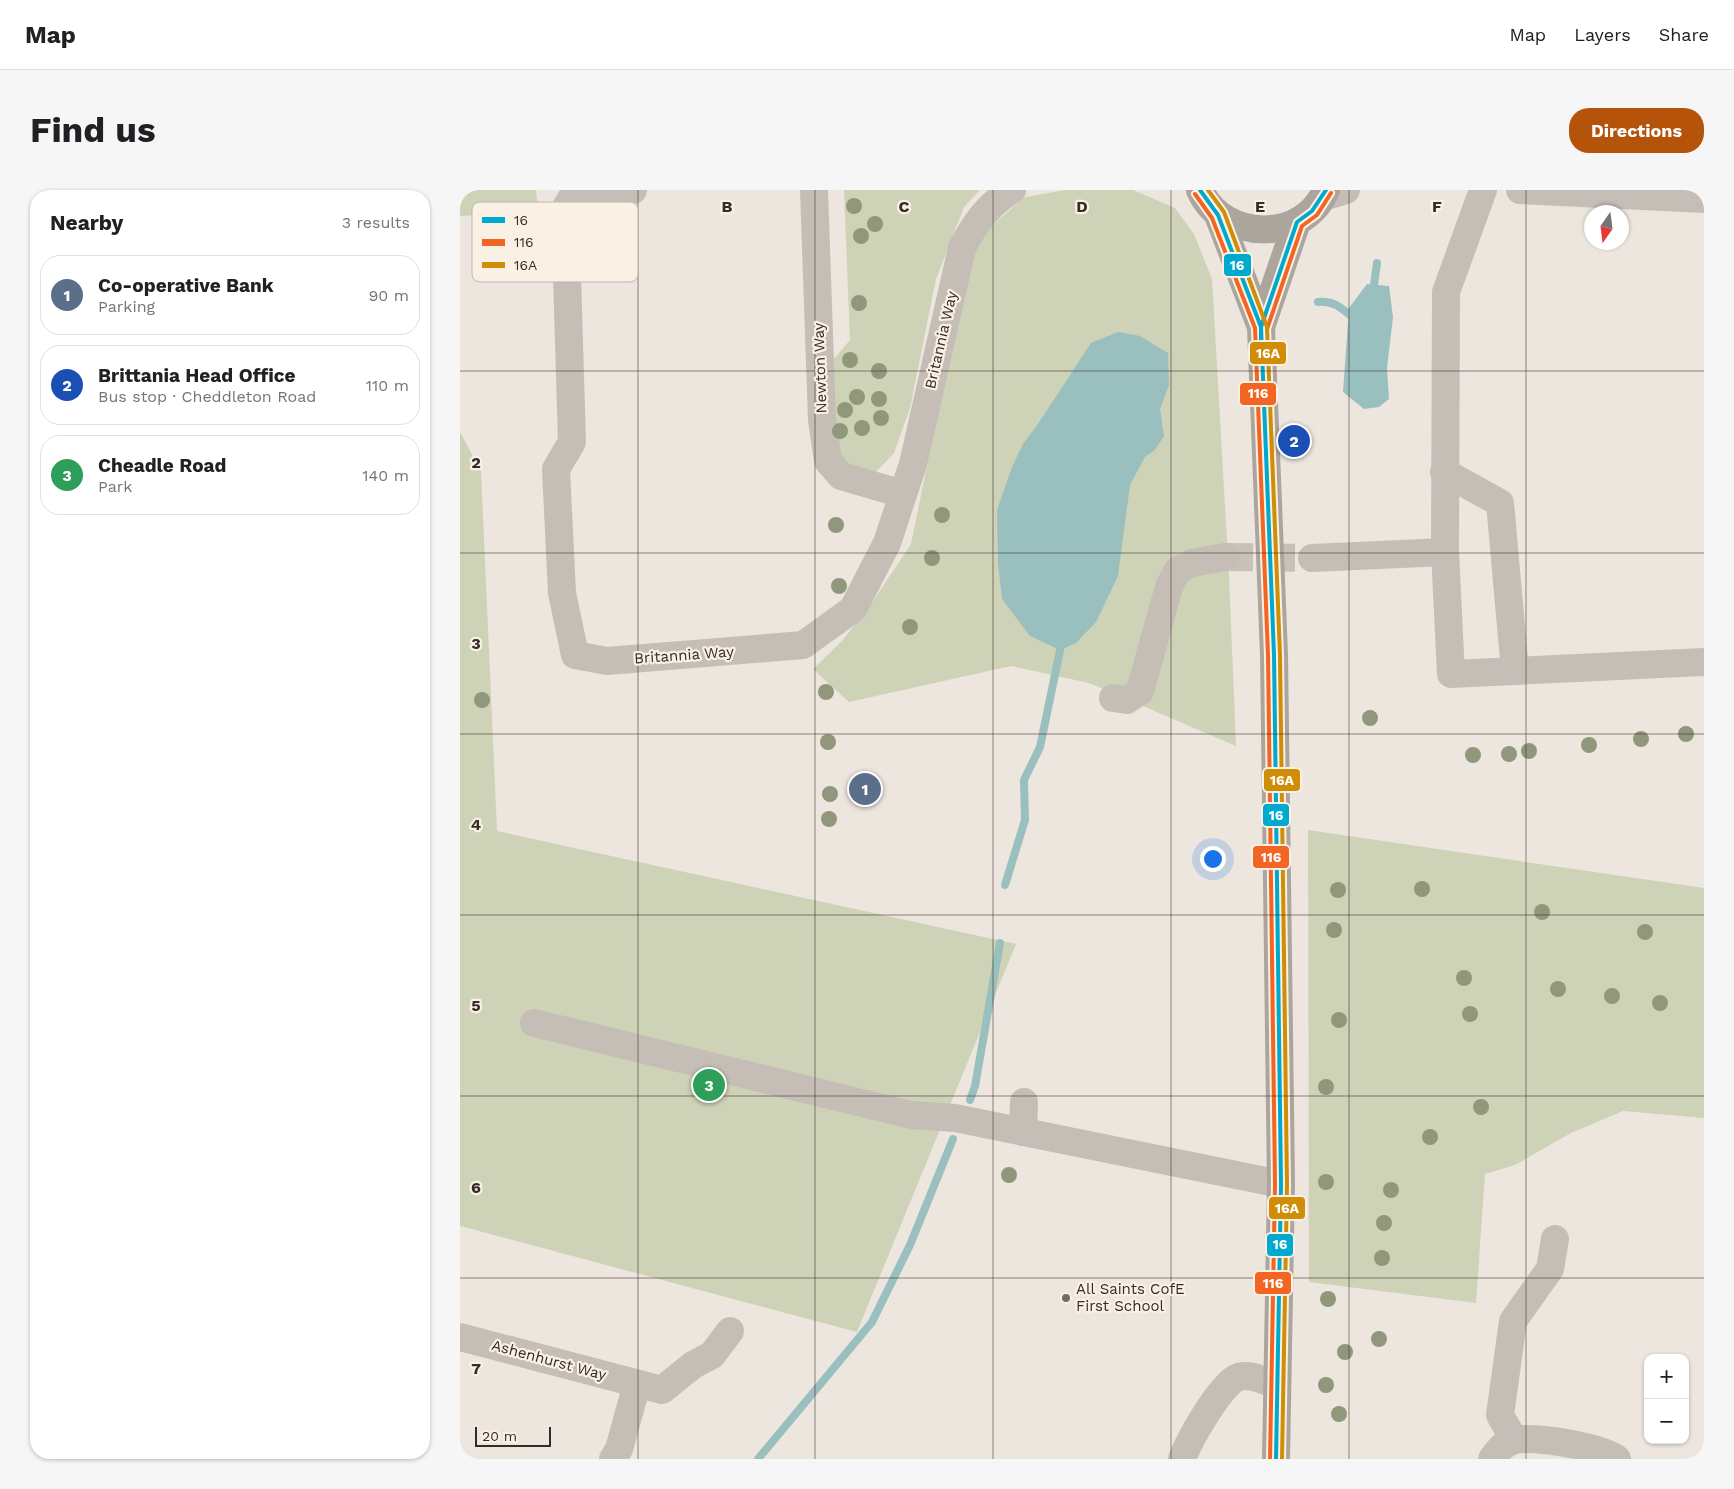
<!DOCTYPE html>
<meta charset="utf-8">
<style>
:root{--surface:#fff;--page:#f6f6f6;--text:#202124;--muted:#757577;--line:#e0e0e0;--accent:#b45309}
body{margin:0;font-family:"Work Sans",sans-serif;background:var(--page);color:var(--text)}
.controls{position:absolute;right:15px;bottom:15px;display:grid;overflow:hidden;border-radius:10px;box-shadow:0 1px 4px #0004}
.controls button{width:45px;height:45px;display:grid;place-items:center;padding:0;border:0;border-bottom:1px solid var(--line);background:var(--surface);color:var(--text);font:25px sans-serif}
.compass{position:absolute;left:1124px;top:15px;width:45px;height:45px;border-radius:50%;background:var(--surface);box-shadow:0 1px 4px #0004;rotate:194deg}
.scale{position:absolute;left:15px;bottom:12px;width:76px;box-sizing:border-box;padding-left:5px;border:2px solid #362b26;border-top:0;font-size:14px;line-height:18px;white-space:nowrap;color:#362b26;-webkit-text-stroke:4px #faf0e4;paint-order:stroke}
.you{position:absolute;left:752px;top:668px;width:18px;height:18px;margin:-12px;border:4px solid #fff;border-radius:50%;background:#1a73e8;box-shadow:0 0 0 8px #1a73e833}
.badge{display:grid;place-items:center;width:32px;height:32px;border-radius:50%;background:var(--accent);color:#fff;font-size:16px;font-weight:700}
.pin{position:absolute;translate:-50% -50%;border:2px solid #fff;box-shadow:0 1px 5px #0006}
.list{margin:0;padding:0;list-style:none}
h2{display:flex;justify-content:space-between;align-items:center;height:65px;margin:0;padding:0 20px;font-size:21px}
h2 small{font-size:16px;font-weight:400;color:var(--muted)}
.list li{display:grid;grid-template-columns:32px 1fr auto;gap:15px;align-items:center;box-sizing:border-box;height:80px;margin:0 10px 10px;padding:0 10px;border:1px solid var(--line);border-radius:20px}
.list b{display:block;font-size:19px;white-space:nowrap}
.list p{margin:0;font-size:16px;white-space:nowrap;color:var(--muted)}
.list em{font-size:16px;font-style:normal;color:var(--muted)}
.map{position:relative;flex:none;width:1244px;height:1269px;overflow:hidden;border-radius:20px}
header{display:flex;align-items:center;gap:30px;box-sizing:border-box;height:70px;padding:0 25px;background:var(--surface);border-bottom:1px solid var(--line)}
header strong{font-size:24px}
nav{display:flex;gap:28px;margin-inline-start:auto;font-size:18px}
.intro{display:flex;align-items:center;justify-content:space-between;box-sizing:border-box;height:120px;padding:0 30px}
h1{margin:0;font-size:35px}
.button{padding:12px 22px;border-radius:20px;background:var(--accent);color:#fff;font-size:18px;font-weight:700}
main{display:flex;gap:30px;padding:0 30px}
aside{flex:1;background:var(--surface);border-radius:20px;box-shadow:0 1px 4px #0004}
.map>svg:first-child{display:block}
</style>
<header>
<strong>Map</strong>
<nav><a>Map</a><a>Layers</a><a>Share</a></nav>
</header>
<div class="intro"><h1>Find us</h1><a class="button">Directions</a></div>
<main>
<aside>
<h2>Nearby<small>3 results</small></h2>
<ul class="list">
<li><span class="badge" style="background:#5c6f8a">1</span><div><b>Co-operative Bank</b><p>Parking</p></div><em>90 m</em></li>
<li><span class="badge" style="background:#1a4fb4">2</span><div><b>Brittania Head Office</b><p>Bus stop · Cheddleton Road</p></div><em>110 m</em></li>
<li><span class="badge" style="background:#2e9e5b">3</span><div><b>Cheadle Road</b><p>Park</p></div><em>140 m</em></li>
</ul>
</aside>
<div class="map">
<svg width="1244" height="1269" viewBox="0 0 1244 1269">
<rect width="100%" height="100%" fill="#ede6de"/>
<g fill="#ced2b7">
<path d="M0,0H76L78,22L0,26Z"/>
<path d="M384,0H520L504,17L476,89L450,218L434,263L415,283L385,273L375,261L373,170L390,150Z"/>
<path d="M606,0H673L715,18L734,44L752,89L769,386L776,556L629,493L551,476L389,512L353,479L382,451L411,414L451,354L508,74L530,37L565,7Z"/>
<path d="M0,242L21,281L37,641L556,754L397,1142L0,1036Z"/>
<path d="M848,640L1244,698V928L1163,921L1111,943L1055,975L1025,984L1016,1113L849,1092Z"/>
</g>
<g fill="#99c0be">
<path d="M907,94L929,96L933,127L927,178L929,209L919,217L904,219L883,202L889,118Z"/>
<path d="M658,142L680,146L708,163L709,195L700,219L704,246L695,260L685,267L670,295L658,386L636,432L616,453L600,460L570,446L542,409L538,373L537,320L552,277L563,254L578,234L631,153Z"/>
</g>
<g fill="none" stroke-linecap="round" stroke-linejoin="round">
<g stroke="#99c0be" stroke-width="8">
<path d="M917,103L914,95L917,73"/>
<path d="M858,112C875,110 883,120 895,129"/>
<path d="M545,695L565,630L564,590L580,557L602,451"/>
<path d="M510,910L515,896L540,753"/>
<path d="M298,1269L412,1132L450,1055L493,949"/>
</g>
<path stroke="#c8c1b9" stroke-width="28" stroke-dasharray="28 14" stroke-linecap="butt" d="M765,367L852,368"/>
<g stroke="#c5beb7" stroke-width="28">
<path d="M173,0L114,4L105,19L112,252L96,279L102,403L115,465L147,471L343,455L393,419L427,353L453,274L502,58C515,33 528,15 552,0"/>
<path d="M354,0L362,230L368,271L381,286L443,304"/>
<path d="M1023,0L986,102L985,362L991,484L1244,472"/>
<path d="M1060,0L1244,9"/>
<path d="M863,7L886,0"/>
<path d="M984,282L1040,313L1055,481"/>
<path d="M852,368L985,362"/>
<path d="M653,508L667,510L680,501L709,397L717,381L732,373L765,367"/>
<path d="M74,833L451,925L495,928L821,994"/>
<path d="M563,942L564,912"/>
<path d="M0,1147L202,1200L233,1175L252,1165L270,1141"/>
<path d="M1054,1250L1040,1225L1053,1131L1090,1079L1095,1049"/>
<path d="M153,1269L159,1259L177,1194"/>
<path d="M722,1269C729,1250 758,1199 776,1188C788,1182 805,1191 817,1195"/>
<path d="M1032,1269C1038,1261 1042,1255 1052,1251C1070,1244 1141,1257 1157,1269"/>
</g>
<g stroke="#aca59d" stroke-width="28">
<path d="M740,0C763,52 844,53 866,0"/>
<path d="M758,25L801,137L814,465L821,994L816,1269"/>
<path d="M801,137L837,32"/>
</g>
<defs>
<g id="bus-1">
<path d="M740,0L758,25L801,137V156"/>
<path d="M816,1269L821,994L814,465L801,137L837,32L852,21L866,0"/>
</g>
<g id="bus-2">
<path d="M735,4L752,28L795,138L808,465L815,994L810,1269"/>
<path d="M807,139L842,36L857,25L871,3"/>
</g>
<path id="bus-3" d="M748,0L764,22L807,137L820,465L827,994L822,1269"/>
</defs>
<use href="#bus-1" stroke="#faf0e4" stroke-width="8"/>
<use href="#bus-2" stroke="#faf0e4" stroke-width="8"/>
<use href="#bus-3" stroke="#faf0e4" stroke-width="8"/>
<use href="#bus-1" stroke="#00a9ce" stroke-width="4"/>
<use href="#bus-2" stroke="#f26522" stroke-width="4"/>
<use href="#bus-3" stroke="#d08d08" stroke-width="4"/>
</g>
<g fill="#91977a">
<circle cx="394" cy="16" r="8"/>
<circle cx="415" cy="34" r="8"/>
<circle cx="401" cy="46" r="8"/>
<circle cx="399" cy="113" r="8"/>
<circle cx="390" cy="170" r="8"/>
<circle cx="419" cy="181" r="8"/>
<circle cx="397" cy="207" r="8"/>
<circle cx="419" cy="209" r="8"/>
<circle cx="385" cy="220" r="8"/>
<circle cx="421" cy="228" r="8"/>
<circle cx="402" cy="238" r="8"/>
<circle cx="380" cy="241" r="8"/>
<circle cx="482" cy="325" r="8"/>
<circle cx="376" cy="335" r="8"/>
<circle cx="472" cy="368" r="8"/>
<circle cx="379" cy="396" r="8"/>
<circle cx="450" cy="437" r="8"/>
<circle cx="366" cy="502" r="8"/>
<circle cx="22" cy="510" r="8"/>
<circle cx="910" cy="528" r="8"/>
<circle cx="1226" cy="544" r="8"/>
<circle cx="1181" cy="549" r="8"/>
<circle cx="368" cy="552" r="8"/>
<circle cx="1129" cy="555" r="8"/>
<circle cx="1069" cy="561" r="8"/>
<circle cx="1049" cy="564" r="8"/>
<circle cx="1013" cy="565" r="8"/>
<circle cx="370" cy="604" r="8"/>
<circle cx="369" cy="629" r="8"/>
<circle cx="962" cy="699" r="8"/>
<circle cx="878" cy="700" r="8"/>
<circle cx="1082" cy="722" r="8"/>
<circle cx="874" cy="740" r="8"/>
<circle cx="1185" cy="742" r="8"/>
<circle cx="1004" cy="788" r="8"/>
<circle cx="1098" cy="799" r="8"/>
<circle cx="1152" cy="806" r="8"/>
<circle cx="1200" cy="813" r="8"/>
<circle cx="1010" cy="824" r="8"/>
<circle cx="879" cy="830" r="8"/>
<circle cx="866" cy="897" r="8"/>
<circle cx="1021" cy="917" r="8"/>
<circle cx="970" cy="947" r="8"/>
<circle cx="549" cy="985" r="8"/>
<circle cx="866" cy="992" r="8"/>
<circle cx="931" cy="1000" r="8"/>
<circle cx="924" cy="1033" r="8"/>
<circle cx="922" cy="1068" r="8"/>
<circle cx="868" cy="1109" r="8"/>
<circle cx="919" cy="1149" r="8"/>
<circle cx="885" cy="1162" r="8"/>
<circle cx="866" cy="1195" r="8"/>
<circle cx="879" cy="1224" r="8"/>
</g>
<path fill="none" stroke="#362b26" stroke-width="1" stroke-opacity="0.55" d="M178,0V1269M355,0V1269M533,0V1269M711,0V1269M889,0V1269M1066,0V1269M0,181H1244M0,363H1244M0,544H1244M0,725H1244M0,906H1244M0,1088H1244"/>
<circle fill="#766c66" stroke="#faf0e4" stroke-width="2" cx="606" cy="1108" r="5"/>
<g text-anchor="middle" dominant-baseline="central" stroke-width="4.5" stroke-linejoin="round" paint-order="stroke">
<g font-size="15" fill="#362b26" stroke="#faf0e4">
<text transform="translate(481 150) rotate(-77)">Britannia Way</text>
<text transform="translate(360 178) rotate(-92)">Newton Way</text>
<text transform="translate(224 465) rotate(-4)">Britannia Way</text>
<text transform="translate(89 1170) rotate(15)">Ashenhurst Way</text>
</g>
<g font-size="15" fill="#362b26" stroke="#faf0e4" text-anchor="start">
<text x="616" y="1099">All Saints CofE<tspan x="616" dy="17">First School</tspan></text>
</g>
</g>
<rect x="12" y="12" width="166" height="80" rx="8" fill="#faf0e4" stroke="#bfb5ab" stroke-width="1"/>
<rect x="22" y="27" width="23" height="6" fill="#00a9ce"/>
<rect x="22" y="49" width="23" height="7" fill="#f26522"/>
<rect x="22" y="72" width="23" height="6" fill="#d08d08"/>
<g font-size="14" fill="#362b26">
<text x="54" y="35">16</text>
<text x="54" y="57">116</text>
<text x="54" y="80">16A</text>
</g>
<g font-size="16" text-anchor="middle" font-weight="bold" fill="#362b26" stroke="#faf0e4" stroke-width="4.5" stroke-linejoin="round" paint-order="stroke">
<text x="267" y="22">B</text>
<text x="444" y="22">C</text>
<text x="622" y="22">D</text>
<text x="800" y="22">E</text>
<text x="977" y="22">F</text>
<text x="16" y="278">2</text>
<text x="16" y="459">3</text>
<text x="16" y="640">4</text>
<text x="16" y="821">5</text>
<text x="16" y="1003">6</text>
<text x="16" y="1184">7</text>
</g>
<g stroke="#faf0e4" stroke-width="2">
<rect x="763" y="63" width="29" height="24" rx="5" fill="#00a9ce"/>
<rect x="789" y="151" width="38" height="24" rx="5" fill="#d08d08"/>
<rect x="779" y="192" width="38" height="24" rx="5" fill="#f26522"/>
<rect x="803" y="578" width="38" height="24" rx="5" fill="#d08d08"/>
<rect x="802" y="613" width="28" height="24" rx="5" fill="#00a9ce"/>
<rect x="792" y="655" width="38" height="24" rx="5" fill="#f26522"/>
<rect x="808" y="1006" width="38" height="24" rx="5" fill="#d08d08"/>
<rect x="806" y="1043" width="28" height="24" rx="5" fill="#00a9ce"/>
<rect x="794" y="1081" width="38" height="24" rx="5" fill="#f26522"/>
</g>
<g font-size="14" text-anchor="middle" font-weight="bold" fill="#fff">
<text x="777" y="80">16</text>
<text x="808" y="168">16A</text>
<text x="798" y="208">116</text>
<text x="822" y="595">16A</text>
<text x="816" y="630">16</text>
<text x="811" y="672">116</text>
<text x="827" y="1023">16A</text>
<text x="820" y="1059">16</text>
<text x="813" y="1098">116</text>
</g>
</svg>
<div class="controls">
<button>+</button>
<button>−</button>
</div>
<svg class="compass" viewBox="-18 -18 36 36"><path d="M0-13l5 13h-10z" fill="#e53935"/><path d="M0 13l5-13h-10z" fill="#757577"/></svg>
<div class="scale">20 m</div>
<div class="you"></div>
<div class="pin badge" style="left:405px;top:599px;background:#5c6f8a">1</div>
<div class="pin badge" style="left:834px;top:251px;background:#1a4fb4">2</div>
<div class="pin badge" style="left:249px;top:895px;background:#2e9e5b">3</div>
</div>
</main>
